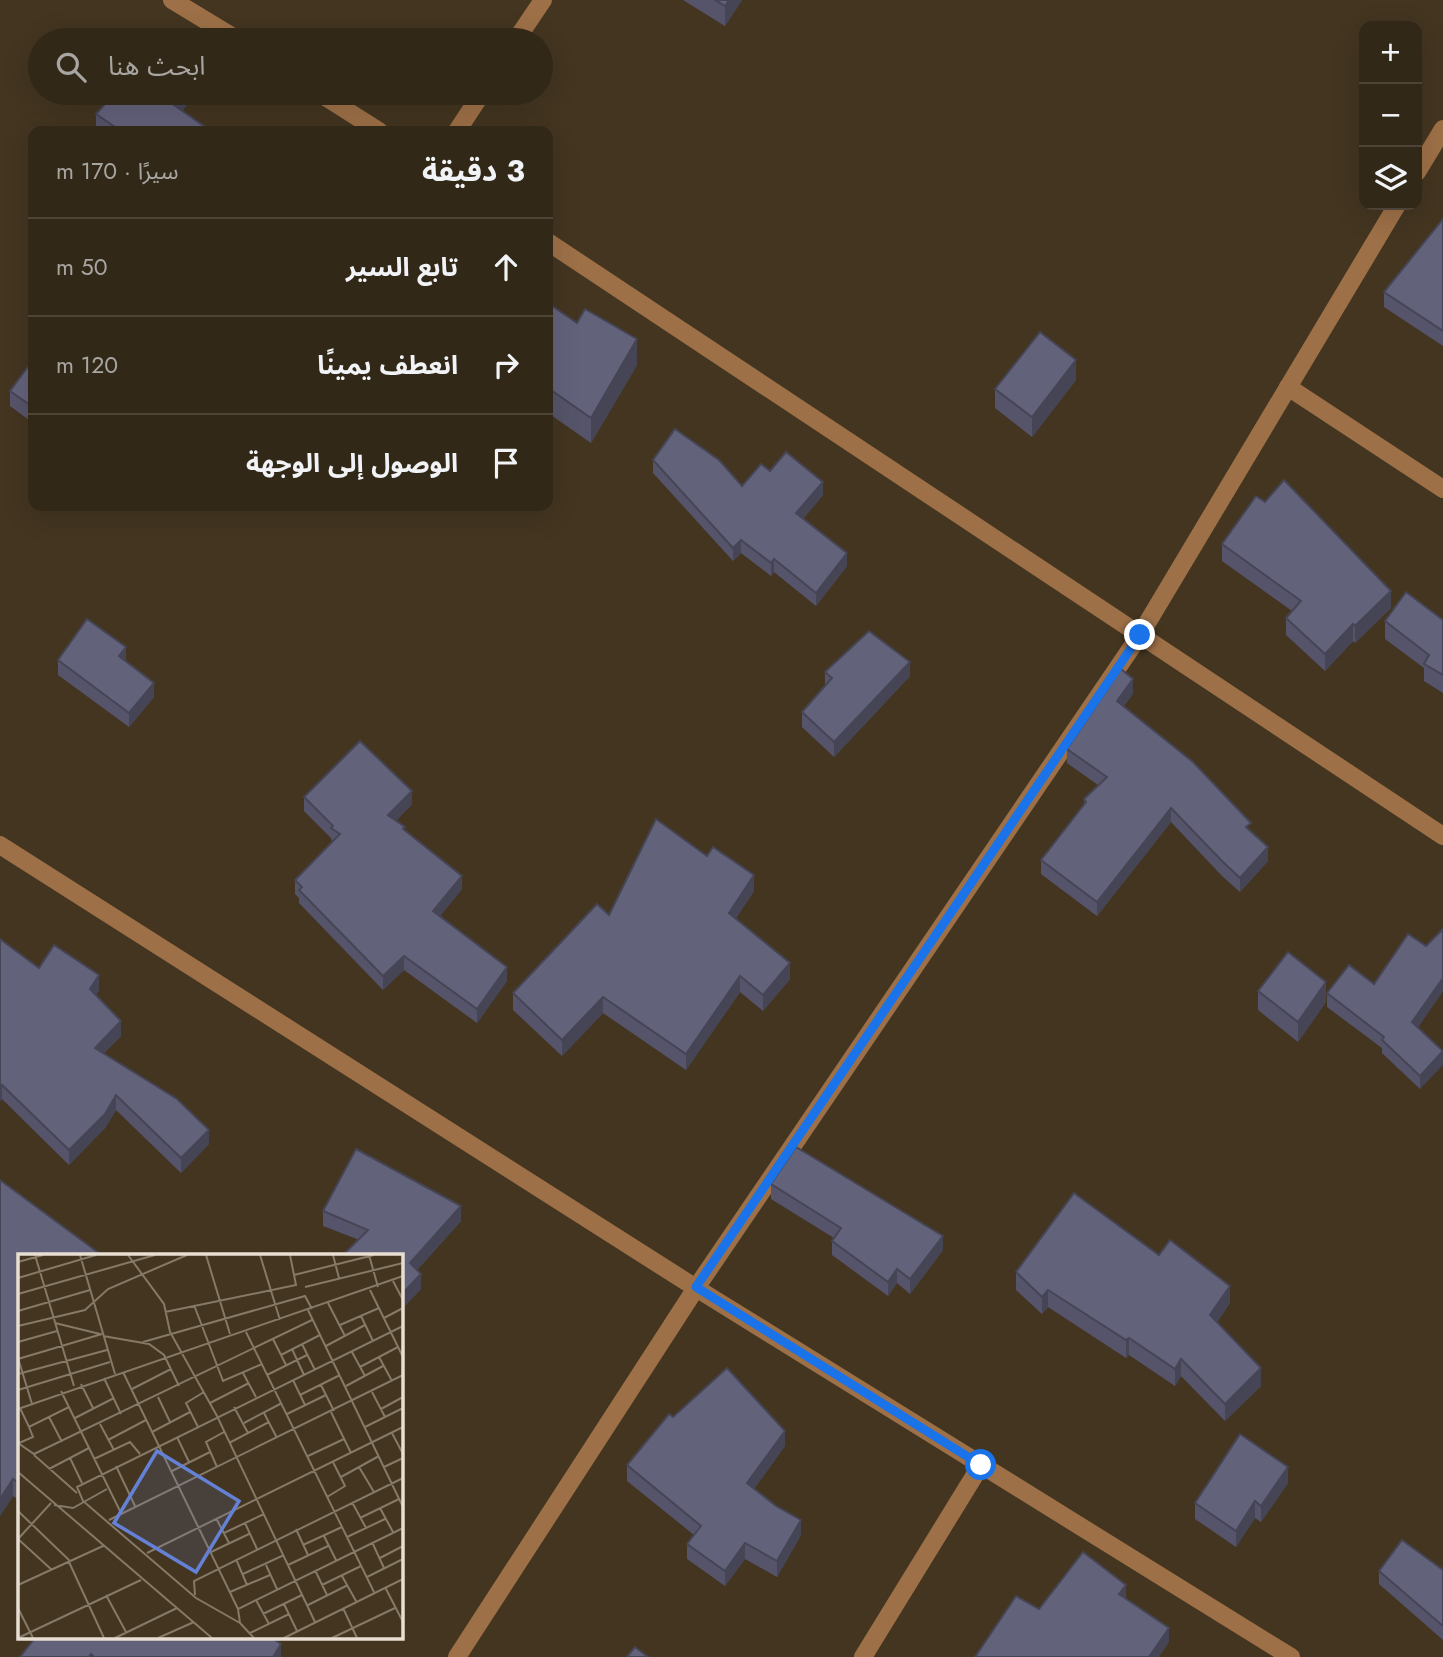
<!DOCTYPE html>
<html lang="ar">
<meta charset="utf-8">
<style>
:root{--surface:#322818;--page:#3d3425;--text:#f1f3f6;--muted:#a8a6a2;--line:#4d4437}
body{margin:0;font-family:Jost,"Noto Sans Arabic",sans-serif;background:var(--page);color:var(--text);direction:rtl}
.controls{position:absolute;right:21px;top:21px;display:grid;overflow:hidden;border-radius:14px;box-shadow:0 7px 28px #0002}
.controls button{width:63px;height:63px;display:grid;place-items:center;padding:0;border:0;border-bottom:2px solid var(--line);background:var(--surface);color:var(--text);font:35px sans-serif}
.stop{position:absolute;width:21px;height:21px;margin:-16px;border:5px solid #1a73e8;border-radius:50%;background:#fff}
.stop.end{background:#1a73e8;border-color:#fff;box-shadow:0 2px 7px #0008}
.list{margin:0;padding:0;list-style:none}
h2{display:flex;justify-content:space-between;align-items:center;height:91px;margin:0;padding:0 28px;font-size:30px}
h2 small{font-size:23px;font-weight:400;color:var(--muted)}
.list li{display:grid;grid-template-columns:46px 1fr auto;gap:21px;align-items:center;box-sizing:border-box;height:98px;padding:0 28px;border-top:2px solid var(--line)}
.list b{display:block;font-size:26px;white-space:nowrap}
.list em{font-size:23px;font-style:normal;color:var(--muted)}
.icon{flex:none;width:38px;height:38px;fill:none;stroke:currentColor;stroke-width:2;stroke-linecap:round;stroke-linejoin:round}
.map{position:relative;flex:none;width:1443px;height:1657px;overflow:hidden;direction:ltr}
.search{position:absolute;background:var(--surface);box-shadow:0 7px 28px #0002;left:28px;top:28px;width:525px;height:77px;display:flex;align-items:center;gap:18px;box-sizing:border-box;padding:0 24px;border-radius:38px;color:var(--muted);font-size:26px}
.panel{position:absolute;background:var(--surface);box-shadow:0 7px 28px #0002;left:28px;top:126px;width:525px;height:385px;border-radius:14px;direction:rtl}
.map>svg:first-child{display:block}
</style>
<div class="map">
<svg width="1443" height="1657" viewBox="0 0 1443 1657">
<rect width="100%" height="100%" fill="#433520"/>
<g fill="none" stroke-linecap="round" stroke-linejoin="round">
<g stroke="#9d7047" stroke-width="18">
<path d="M172,0L238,40"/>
<path d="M516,40L543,0"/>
<path d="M319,93L379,131"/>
<path d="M457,131L482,93"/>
<path d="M1417,172L1443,129"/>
<path d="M548,242L1443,836"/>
<path d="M1288,387L1443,489"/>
<path d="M0,845L696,1288L1291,1657"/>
<path d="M457,1657L696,1288L1140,635L1397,205"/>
<path d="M863,1657L981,1465"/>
</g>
</g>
<g fill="#55546a">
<path d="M683,0H742L725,26Z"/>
<path d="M182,111L211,131H96V114Z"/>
<path d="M1443,219V346L1384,307V292Z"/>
<path d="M548,303L637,365L591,443L548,413Z"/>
<path d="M33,360V423L10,406V391Z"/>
<path d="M1076,380L1032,437L995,408V389Z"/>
<path d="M653,460L742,486L770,471L823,495L803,519L847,566L816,606L774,572L771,576L741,553L733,561L653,473Z"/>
<path d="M1222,544L1391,608L1355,643L1353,641L1325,671L1286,635V618L1292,611L1222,561Z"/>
<path d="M1443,620V693L1424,681V668L1385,639V621Z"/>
<path d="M58,660L126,662L154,697L129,727L58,675Z"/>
<path d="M825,672L910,676L834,757L802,727V712L825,685Z"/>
<path d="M1133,694L1124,706L1251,832L1268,861L1240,892L1222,876L1171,822L1097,916L1041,874V860L1084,805V799L1098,785L1067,763V749Z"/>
<path d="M304,797L412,804L396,821L462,889L440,916L507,981L477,1023L404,970L383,990L299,903V898L295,894V880L332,842L331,838L304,811Z"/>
<path d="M754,891L736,918L790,979L763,1011L740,992L686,1070L603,1013L562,1056L513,1010V993L609,915Z"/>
<path d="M0,939L39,968L99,990L96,995L121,1036L104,1053L209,1144L181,1173L116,1110L105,1128L69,1165L2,1099Z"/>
<path d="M1374,984L1443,991L1418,1027L1443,1051L1420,1089L1382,1053V1048L1327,1007V993Z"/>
<path d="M1258,991L1326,1002L1298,1042L1258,1010Z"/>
<path d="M0,1180L19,1256V1500L13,1496L0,1516Z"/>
<path d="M771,1184L943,1250L910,1294L897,1283L888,1296L832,1255V1241L834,1238L771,1199Z"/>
<path d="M323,1211L461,1221L417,1270L421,1289L401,1310V1256L323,1226Z"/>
<path d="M1016,1272L1230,1303L1217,1322L1261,1386L1225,1421L1181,1376L1175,1386L1129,1355L1126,1358L1048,1307L1042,1314L1016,1290Z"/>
<path d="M673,1417L785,1446L754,1489L801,1535L777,1577L745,1559L725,1586L687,1559V1544L694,1535L627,1481V1465Z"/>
<path d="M1288,1483L1261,1522L1255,1518L1236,1547L1195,1519V1503Z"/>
<path d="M1443,1570V1640L1379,1584V1571Z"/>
</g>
<g fill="#454556">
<path d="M729,0H742L725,26V6Z"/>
<path d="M183,93H196L174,123V105Z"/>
<path d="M637,339V365L591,443V418Z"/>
<path d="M1076,360V380L1032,437V417Z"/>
<path d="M823,482V495L796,527V513Z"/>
<path d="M741,540V553L733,561V548Z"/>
<path d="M847,553V566L816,606V593Z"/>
<path d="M774,559V572L771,576V563Z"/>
<path d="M1391,591V608L1355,643V626Z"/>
<path d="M1353,624V641L1325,671V654Z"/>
<path d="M126,647V661L119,656Z"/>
<path d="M910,662V676L834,757V742Z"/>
<path d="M1133,679V694L1117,715V701Z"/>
<path d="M154,683V697L129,727V713Z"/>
<path d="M412,791V804L388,829V815Z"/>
<path d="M1171,808V822L1097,916V902Z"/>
<path d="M1268,847V861L1240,892V878Z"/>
<path d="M754,875V891L729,929V913Z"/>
<path d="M462,876V889L433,925V911Z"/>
<path d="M404,956V970L383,990V976Z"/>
<path d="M790,963V979L763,1011V995Z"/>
<path d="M507,967V981L477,1023V1009Z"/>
<path d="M99,975V990L90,1004V989Z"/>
<path d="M740,976V992L686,1070V1054Z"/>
<path d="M1443,978V991L1412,1036V1022Z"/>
<path d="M1326,982V1002L1298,1042V1022Z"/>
<path d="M603,997V1013L562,1056V1040Z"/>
<path d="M121,1021V1036L95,1062V1048Z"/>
<path d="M1443,1051V1065L1420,1089V1076Z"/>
<path d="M2,1085V1099L0,1102V1087Z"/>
<path d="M116,1095V1110L105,1128L69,1165V1150Z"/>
<path d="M209,1130V1144L181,1173V1158Z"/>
<path d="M461,1206V1221L410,1278V1263Z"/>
<path d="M943,1236V1250L910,1294V1279Z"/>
<path d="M897,1269V1283L888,1296V1282Z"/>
<path d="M421,1274V1289L401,1310V1295Z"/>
<path d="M1230,1286V1303L1210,1333V1315Z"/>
<path d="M1048,1290V1307L1042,1314V1297Z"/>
<path d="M1129,1338V1355L1126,1358V1340Z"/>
<path d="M1181,1359V1376L1175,1386V1369Z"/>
<path d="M1261,1368V1386L1225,1421V1404Z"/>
<path d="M785,1431V1446L747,1499V1483Z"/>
<path d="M1288,1467V1483L1261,1522V1506Z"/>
<path d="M13,1479V1496L0,1516V1499Z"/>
<path d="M1255,1501V1518L1236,1547V1531Z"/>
<path d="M801,1520V1535L777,1577V1561Z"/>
<path d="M745,1543V1559L725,1586V1571Z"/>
<path d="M1126,1585V1599L1119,1594Z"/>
<path d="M1169,1628V1642L1159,1657H1149Z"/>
<path d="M281,1644V1657H273Z"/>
</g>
<g fill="#63627b" stroke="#454556" stroke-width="2">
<path d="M715,0H729L725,6Z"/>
<path d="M115,93H183L174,105L211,131H121L96,114Z"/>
<path d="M1443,219V331L1384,292Z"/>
<path d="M548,303L577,323L585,309L637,339L591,418L548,388Z"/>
<path d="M1040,332L1076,360L1032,417L995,389Z"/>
<path d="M33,360V407L10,391Z"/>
<path d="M675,429L719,460L742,486L761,464L770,471L786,452L823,482L796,513L847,553L816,593L774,559L771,563L741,540L733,548L653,460Z"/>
<path d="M1284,480L1391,591L1355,626L1353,624L1325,654L1286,618L1301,601L1222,544L1256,496L1265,502Z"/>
<path d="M1406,592L1443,620V675L1424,664L1429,655L1385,621Z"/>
<path d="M87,619L126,647L119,656L154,683L129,713L58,660Z"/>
<path d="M869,631L910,662L834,742L802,712L832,678L825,672Z"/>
<path d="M1121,669L1133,679L1117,701L1193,762L1251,823L1246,827L1268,847L1240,878L1222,861L1171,808L1097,902L1041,860L1086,802L1084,799L1107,777L1067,749Z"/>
<path d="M360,741L412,791L388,815L405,827L403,829L462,876L433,911L507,967L477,1009L404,956L383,976L299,890L302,887L295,880L340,834L331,828L333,826L304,797Z"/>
<path d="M656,819L707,856L713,847L754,875L729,913L790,963L763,995L740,976L686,1054L603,997L562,1040L513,993L597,904L609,915Z"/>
<path d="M1443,929V978L1412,1022L1443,1051L1420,1076L1382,1040L1384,1037L1327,993L1349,965L1374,984L1408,934L1426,946Z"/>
<path d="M0,939L39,968L54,945L99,975L90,989L121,1021L95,1048L177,1099L209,1130L181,1158L116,1095L105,1114L69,1150L2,1085L0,1087Z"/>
<path d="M1288,952L1326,982L1298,1022L1258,991Z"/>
<path d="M796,1147L943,1236L910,1279L897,1269L888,1282L832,1241L841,1228L771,1184Z"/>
<path d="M356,1149L461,1206L410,1263L421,1274L401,1295V1256H342L368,1230L323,1211Z"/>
<path d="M0,1180L103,1256H19V1483L13,1479L0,1499Z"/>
<path d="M1074,1193L1159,1255L1170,1240L1230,1286L1210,1315L1261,1368L1225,1404L1181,1359L1175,1369L1129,1338L1126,1340L1048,1290L1042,1297L1016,1272Z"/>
<path d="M727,1368L785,1431L747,1483L776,1506L801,1520L777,1561L745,1543L725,1571L687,1544L701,1526L627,1465L669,1414L673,1417Z"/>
<path d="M1240,1434L1288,1467L1261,1506L1255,1501L1236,1531L1195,1503Z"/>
<path d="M1402,1540L1443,1570V1626L1379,1571Z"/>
<path d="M1083,1552L1126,1585L1119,1594L1169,1628L1149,1657H975L1016,1596L1039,1609Z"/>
<path d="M35,1638H272L281,1644L273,1657H94L91,1654L89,1657H20Z"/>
<path d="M635,1647L648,1657H627Z"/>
</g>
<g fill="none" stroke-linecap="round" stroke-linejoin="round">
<path stroke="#1a73e8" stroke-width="9" d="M981,1465L696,1287L1140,635"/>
</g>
<g transform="translate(18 1254)">
<rect width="385" height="385" fill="#433520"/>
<path fill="none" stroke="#857967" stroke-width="2" d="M17,1L56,132M62,1L97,120M110,1L146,50L152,78L199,162L297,368M188,1L212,80M242,1L262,66M315,1L321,24M351,1L360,33M0,8L25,1M276,21L356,1M0,24L78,1M375,27L385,46M287,33L385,9M352,36L385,103M0,40L137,1M310,49L327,82M176,51L205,127L244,110M290,56L385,253M0,57L72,36M147,58L278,31L272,1M343,62L355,87M366,64L385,54M37,69L82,80M322,71L361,54M0,72L67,56L90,35L169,1M228,78L356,338M85,82L131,90L146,101L161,132M255,85L268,111M0,88L39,77M125,88L287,42L294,55M284,90L297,116M308,92L347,71M274,95L286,121M334,98L347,122M263,101L302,81M361,103L374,127M0,104L14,150M0,105L84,80M342,113L380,93M105,118L220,355M225,119L238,143M0,120L89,96M249,121L289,101M86,124L103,160M275,126L287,151M63,130L75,154M303,131L316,157M328,132L365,112M114,135L153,115M0,136L92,108M43,137L103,259M354,138L367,163M282,141L322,121M140,143L152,168M192,149L231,129M216,153L230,179M2,154L11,173L51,153M0,155L385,22M363,155L385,143M313,158L333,199M246,159L259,184M269,160L308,141M31,163L44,188M57,164L96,144M226,169L264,149M82,170L96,196M180,173L168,149L186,138M347,173L385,154M134,178L172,158M374,179L385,200M159,183L171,208M90,186L128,166M0,189L16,200L294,66M1,189L15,183L11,173M211,189L251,168M16,201L59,239M290,202L326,185M52,204L64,229M76,205L112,188L122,200M98,212L117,252M199,213L188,188L206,178M341,213L356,238M366,213L385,204M31,215L71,194M154,217L192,198M0,218L194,384M323,223L361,202M309,243L327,232L315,208M334,248L348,274M33,249L0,285L34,316M36,251L55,254L89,235M362,254L375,278M0,257L52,307M198,264L211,289M342,264L381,245M91,266L385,121M227,269L239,295M278,275L290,301M206,279L246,260M306,282L318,306M329,283L367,265M354,288L366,314M285,291L324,273M193,298L231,280M129,299L385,173M362,304L385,292M218,305L229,331M51,308L86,384M248,311L259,335M270,311L310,292M297,316L309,341M225,320L266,301M324,322L338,347M349,323L385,305M0,331L85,292M304,331L343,312M367,333L385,368M212,338L252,321M88,341L108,378M177,341L176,327L385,224M238,346L251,370M266,350L279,377M290,351L330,331M0,354L15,384M325,354L339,384M245,360L284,341M222,369L178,344L65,247L59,233L385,72M232,379L271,360M0,384L123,326M97,384L159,354M140,384L176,368M236,384L222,369L220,355L385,274M266,384L385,325M314,384L377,354"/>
<path fill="#6481d6" fill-opacity="0.15" stroke="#6481d6" stroke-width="3.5" d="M139,197L221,247L178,318L96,269Z"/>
<rect width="385" height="385" fill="none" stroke="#e8dfd2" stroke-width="3.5"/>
</g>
</svg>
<div class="controls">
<button>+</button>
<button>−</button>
<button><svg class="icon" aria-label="layers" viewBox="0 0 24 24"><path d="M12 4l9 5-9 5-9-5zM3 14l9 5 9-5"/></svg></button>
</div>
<div class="stop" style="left:981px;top:1465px"></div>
<div class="stop end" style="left:1140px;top:635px"></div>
<div class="search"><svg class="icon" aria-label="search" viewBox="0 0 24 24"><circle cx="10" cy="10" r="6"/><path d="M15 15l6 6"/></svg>ابحث هنا</div>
<section class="panel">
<h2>3 دقيقة<small>سيرًا · 170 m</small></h2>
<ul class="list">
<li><svg class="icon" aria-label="ahead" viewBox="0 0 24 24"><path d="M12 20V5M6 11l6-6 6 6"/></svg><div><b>تابع السير</b></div><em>50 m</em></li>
<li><svg class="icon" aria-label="right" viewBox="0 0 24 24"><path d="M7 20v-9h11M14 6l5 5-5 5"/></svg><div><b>انعطف يمينًا</b></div><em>120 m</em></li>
<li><svg class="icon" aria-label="arrive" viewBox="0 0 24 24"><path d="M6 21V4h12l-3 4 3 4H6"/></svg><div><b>الوصول إلى الوجهة</b></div></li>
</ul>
</section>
</div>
